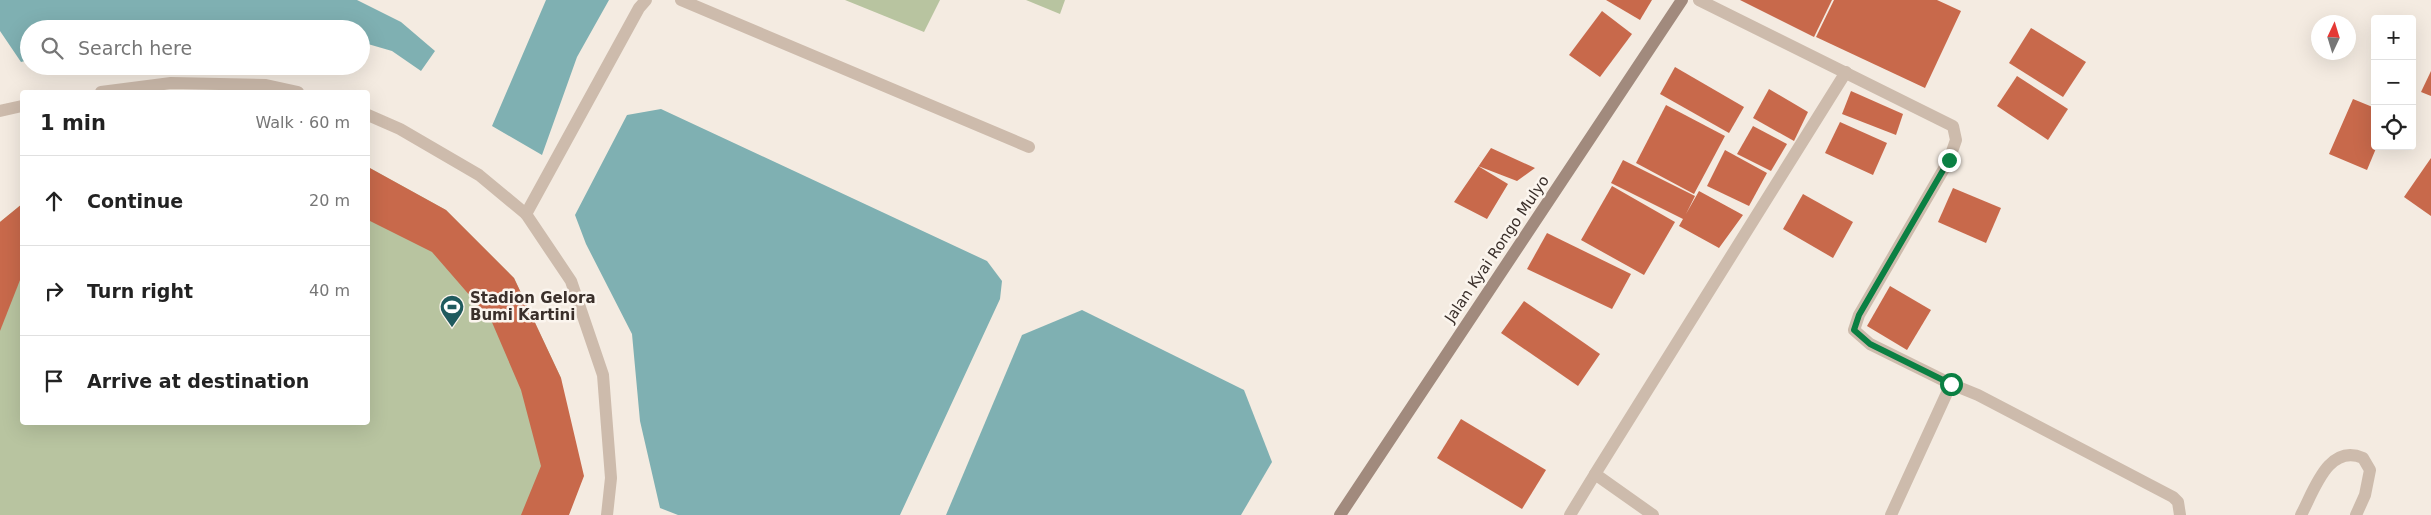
<!DOCTYPE html>
<meta charset="utf-8">
<style>
:root{--surface:#fff;--page:#f6f6f6;--text:#222;--muted:#767676;--line:#e0e0e0}
body{margin:0;font-family:"DejaVu Sans",sans-serif;background:var(--page);color:var(--text)}
.controls{position:absolute;right:15px;top:15px;display:grid;overflow:hidden;border-radius:5px;box-shadow:0 5px 20px #0002}
.controls button{width:45px;height:45px;display:grid;place-items:center;padding:0;border:0;border-bottom:1px solid var(--line);background:var(--surface);color:var(--text);font:25px sans-serif}
.compass{position:absolute;left:2311px;top:15px;width:45px;height:45px;border-radius:50%;background:var(--surface);box-shadow:0 5px 20px #0002;rotate:4deg}
.stop{position:absolute;width:15px;height:15px;margin:-11px;border:4px solid #0b8043;border-radius:50%;background:#fff}
.stop.end{background:#0b8043;border-color:#fff;box-shadow:0 1px 5px #0008}
.list{margin:0;padding:0;list-style:none}
h2{display:flex;justify-content:space-between;align-items:center;height:65px;margin:0;padding:0 20px;font-size:21px}
h2 small{font-size:16px;font-weight:400;color:var(--muted)}
.list li{display:grid;grid-template-columns:32px 1fr auto;gap:15px;align-items:center;box-sizing:border-box;height:90px;padding:0 20px;border-top:1px solid var(--line)}
.list b{display:block;font-size:19px;white-space:nowrap}
.list em{font-size:16px;font-style:normal;color:var(--muted)}
.icon{flex:none;width:28px;height:28px;fill:none;stroke:currentColor;stroke-width:2;stroke-linecap:round;stroke-linejoin:round}
.map{position:relative;flex:none;width:2431px;height:515px;overflow:hidden}
.search{position:absolute;background:var(--surface);box-shadow:0 5px 20px #0002;left:20px;top:20px;width:350px;height:55px;display:flex;align-items:center;gap:12px;box-sizing:border-box;padding:0 18px;border-radius:28px;color:var(--muted);font-size:19px}
.panel{position:absolute;background:var(--surface);box-shadow:0 5px 20px #0002;left:20px;top:90px;width:350px;height:335px;border-radius:5px}
.map>svg:first-child{display:block}
</style>
<div class="map">
<svg width="2431" height="515" viewBox="0 0 2431 515">
<rect width="100%" height="100%" fill="#f4ebe1"/>
<g fill="#b8c4a0">
<path d="M845,0H940L924,32Z"/>
<path d="M1026,0H1065L1060,14Z"/>
<path d="M368,167L446,210L514,278L561,378L569,515H0V222L22,204V422H368Z"/>
</g>
<g fill="#7fb0b2">
<path d="M0,0H357L401,22L435,51L421,71L392,51L361,42V29H29V60L21,62L0,31Z"/>
<path d="M546,0H609L577,57L542,155L492,126Z"/>
<path d="M661,109L987,261L1002,281L1000,299L900,515H678L660,508L640,421L632,334L586,244L575,215L627,115Z"/>
<path d="M1082,310L1244,390L1272,462L1241,515H946L1022,335Z"/>
</g>
<g fill="#c8694b">
<path d="M1606,0H1652L1640,20Z"/>
<path d="M1740,0H1832L1814,37Z"/>
<path d="M1834,0H1937L1961,11L1925,88L1816,37Z"/>
<path d="M1602,11L1632,34L1600,77L1569,55Z"/>
<path d="M2031,28L2086,62L2063,97L2009,63Z"/>
<path d="M1675,67L1744,107L1729,133L1660,94Z"/>
<path d="M2431,71V96L2421,92Z"/>
<path d="M2017,76L2068,109L2048,140L1997,106Z"/>
<path d="M1769,89L1808,112L1794,141L1753,118Z"/>
<path d="M1851,91L1903,114L1896,135L1842,114Z"/>
<path d="M2353,99L2375,108V146H2377L2367,170L2329,154Z"/>
<path d="M1666,105L1725,136L1694,194L1636,163Z"/>
<path d="M1840,122L1887,143L1873,175L1825,153Z"/>
<path d="M1753,126L1787,144L1771,171L1737,154Z"/>
<path d="M1491,148L1535,168L1517,181L1478,166L1508,184L1487,219L1454,202Z"/>
<path d="M1725,150L1767,173L1749,206L1707,186Z"/>
<path d="M2431,158V216L2404,197Z"/>
<path d="M1623,160L1695,196L1686,214L1699,191L1743,215L1719,248L1679,226L1683,219L1611,183Z"/>
<path d="M368,167L446,210L514,278L561,378L584,476L569,515H521L541,466L521,390L491,320L432,252L368,220Z"/>
<path d="M1612,186L1675,222L1644,275L1581,240Z"/>
<path d="M1953,188L2001,208L1986,243L1938,222Z"/>
<path d="M1803,194L1853,222L1833,258L1783,229Z"/>
<path d="M22,204V275L0,331V222Z"/>
<path d="M1547,233L1631,274L1612,309L1527,269Z"/>
<path d="M1890,286L1931,310L1907,350L1867,326Z"/>
<path d="M1524,301L1600,354L1578,386L1501,333Z"/>
<path d="M1461,419L1546,470L1522,509L1437,458Z"/>
</g>
<g fill="none" stroke-linecap="round" stroke-linejoin="round">
<g stroke="#cdbbac" stroke-width="12">
<path d="M681,0L1029,147"/>
<path d="M101,92L171,83L266,85L298,92"/>
<path d="M0,111L22,106"/>
<path d="M368,115L400,129L479,175L526,214L571,281L603,375L611,478L607,515"/>
<path d="M526,214L639,8L646,0"/>
</g>
<g stroke="#cdbbac" stroke-width="12">
<path d="M1699,0L1953,126L1956,140L1949,160L1859,315L1854,330L1870,344L1951,384"/>
<path d="M1570,515L1595,474"/>
<path d="M1653,515L1595,474L1846,72"/>
<path d="M1891,515L1951,384L1978,395L2173,497L2178,502L2180,515"/>
<path d="M2301,515C2314,491 2328,443 2363,458L2370,470L2365,495L2356,515"/>
</g>
<path stroke="#a18a7d" stroke-width="12" d="M1340,515L1682,0"/>
</g>
<g fill="none" stroke-linecap="round" stroke-linejoin="round">
<path stroke="#0b8043" stroke-width="6" d="M1949,160L1859,315L1854,330L1870,344L1951,384"/>
</g>
<defs>
<symbol id="stadium-pin" viewBox="-11 -11 22 30"><path d="M0 17L-7.5 6A9.5 9.5 0 1 1 7.5 6Z" fill="#1f5a5e" stroke="#fbf5ee"/><path d="M0-5a6.5 5 0 1 0 0 10a6.5 5 0 1 0 0-10ZM-3.5-1.8h7v3.6h-7Z" fill="#fff"/></symbol>
</defs>
<g fill-rule="evenodd">
<use href="#stadium-pin" x="438" y="293" width="28" height="38"/>
</g>
<g text-anchor="middle" dominant-baseline="central" stroke-width="5" stroke-linejoin="round" paint-order="stroke">
<g font-size="15" fill="#3b302b" stroke="#fbf5ee">
<text transform="translate(1497 249) rotate(-56)">Jalan Kyai Rongo Mulyo</text>
</g>
<g font-size="15" font-weight="bold" fill="#3b302b" stroke="#fbf5ee" text-anchor="start">
<text x="470" y="298">Stadion Gelora<tspan x="470" dy="17">Bumi Kartini</tspan></text>
</g>
</g>
</svg>
<div class="controls">
<button>+</button>
<button>−</button>
<button><svg class="icon" aria-label="locate" viewBox="0 0 24 24"><circle cx="12" cy="12" r="6"/><path d="M12 2v4M12 18v4M2 12h4M18 12h4"/></svg></button>
</div>
<svg class="compass" viewBox="-18 -18 36 36"><path d="M0-13l5 13h-10z" fill="#e53935"/><path d="M0 13l5-13h-10z" fill="#767676"/></svg>
<div class="stop" style="left:1951px;top:384px"></div>
<div class="stop end" style="left:1949px;top:160px"></div>
<div class="search"><svg class="icon" aria-label="search" viewBox="0 0 24 24"><circle cx="10" cy="10" r="6"/><path d="M15 15l6 6"/></svg>Search here</div>
<section class="panel">
<h2>1 min<small>Walk · 60 m</small></h2>
<ul class="list">
<li><svg class="icon" aria-label="ahead" viewBox="0 0 24 24"><path d="M12 20V5M6 11l6-6 6 6"/></svg><div><b>Continue</b></div><em>20 m</em></li>
<li><svg class="icon" aria-label="right" viewBox="0 0 24 24"><path d="M7 20v-9h11M14 6l5 5-5 5"/></svg><div><b>Turn right</b></div><em>40 m</em></li>
<li><svg class="icon" aria-label="arrive" viewBox="0 0 24 24"><path d="M6 21V4h12l-3 4 3 4H6"/></svg><div><b>Arrive at destination</b></div></li>
</ul>
</section>
</div>
